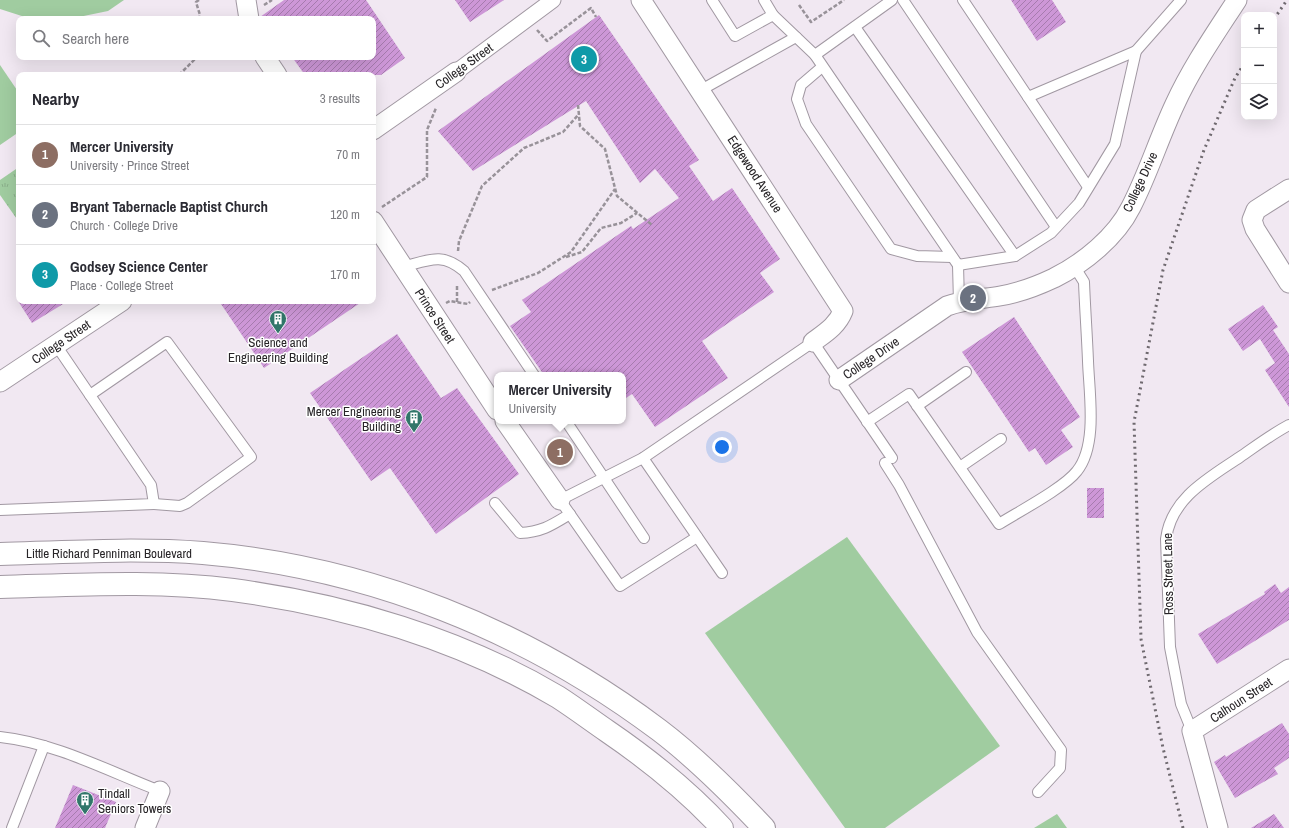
<!DOCTYPE html>
<meta charset="utf-8">
<style>
:root{--surface:#fff;--page:#f2f2f3;--text:#2b2b33;--muted:#7c7c81;--line:#e1e1e2;--accent:#b45309}
body{margin:0;font-family:"Archivo Narrow",sans-serif;background:var(--page);color:var(--text)}
.controls{position:absolute;right:12px;top:12px;display:grid;overflow:hidden;border-radius:8px;box-shadow:0 4px 16px #0002}
.controls button{width:36px;height:36px;display:grid;place-items:center;padding:0;border:0;border-bottom:1px solid var(--line);background:var(--surface);color:var(--text);font:20px sans-serif}
.you{position:absolute;left:722px;top:447px;width:14px;height:14px;margin:-10px;border:3px solid #fff;border-radius:50%;background:#1a73e8;box-shadow:0 0 0 6px #1a73e833}
.badge{display:grid;place-items:center;width:26px;height:26px;border-radius:50%;background:var(--accent);color:#fff;font-size:13px;font-weight:700}
.pin{position:absolute;translate:-50% -50%;border:2px solid #fff;box-shadow:0 1px 4px #0006}
.popup{position:absolute;left:494px;top:372px;width:132px;height:52px;box-sizing:border-box;display:grid;place-content:center;border-radius:8px;background:var(--surface);filter:drop-shadow(0 1px 3px #0005);font-size:13px;white-space:nowrap;color:var(--muted)}
.popup b{font-size:15px;color:var(--text)}
.popup::after{content:'';position:absolute;left:50%;top:100%;margin-left:-8px;border:8px solid transparent;border-top-color:var(--surface)}
.list{margin:0;padding:0;list-style:none}
h2{display:flex;justify-content:space-between;align-items:center;height:52px;margin:0;padding:0 16px;font-size:17px}
h2 small{font-size:13px;font-weight:400;color:var(--muted)}
.list li{display:grid;grid-template-columns:26px 1fr auto;gap:12px;align-items:center;box-sizing:border-box;height:60px;padding:0 16px;border-top:1px solid var(--line)}
.list b{display:block;font-size:15px;white-space:nowrap}
.list p{margin:0;font-size:13px;white-space:nowrap;color:var(--muted)}
.list em{font-size:13px;font-style:normal;color:var(--muted)}
.icon{flex:none;width:22px;height:22px;fill:none;stroke:currentColor;stroke-width:2;stroke-linecap:round;stroke-linejoin:round}
.map{position:relative;flex:none;width:1289px;height:828px;overflow:hidden}
.search{position:absolute;background:var(--surface);box-shadow:0 4px 16px #0002;left:16px;top:16px;width:360px;height:44px;display:flex;align-items:center;gap:10px;box-sizing:border-box;padding:0 14px;border-radius:8px;color:var(--muted);font-size:15px}
.panel{position:absolute;background:var(--surface);box-shadow:0 4px 16px #0002;left:16px;top:72px;width:360px;height:232px;border-radius:8px}
.map>svg:first-child{display:block}
</style>
<div class="map">
<svg width="1289" height="828" viewBox="0 0 1289 828">
<defs>
<pattern id="grass-tufts" width="24" height="20" patternUnits="userSpaceOnUse"><rect width="24" height="20" fill="#a0cca0"/><path d="M3 7l-1-3M5 7V3M7 7l1-3M15 17l-1-3M17 17v-4M19 17l1-3" fill="none" stroke="#8aaf8a"/></pattern>
<pattern id="building-hatch" width="6" height="6" patternUnits="userSpaceOnUse"><rect width="6" height="6" fill="#cd97d7"/><path d="M-1 1l2-2M0 6l6-6M5 7l2-2" fill="none" stroke="#a67bae"/></pattern>
</defs>
<rect width="100%" height="100%" fill="#f1e8f2"/>
<path fill="url(#grass-tufts)" d="M19,167V222L0,195V180Z"/>
<g fill="#a0cca0">
<path d="M0,0H124L108,11L69,19L28,18L0,9Z"/>
<path d="M0,65L19,93V132L0,145Z"/>
<path d="M847,537L1000,746L885,828H845L705,633Z"/>
<path d="M1057,814L1067,828H1034Z"/>
</g>
<g fill="url(#building-hatch)">
<path d="M284,0H366L405,58L381,75H305L292,57H373V19H260V17Z"/>
<path d="M455,0H504L470,22Z"/>
<path d="M1011,0H1052L1066,22L1037,41Z"/>
<path d="M599,15L699,160L689,166L713,201L732,188L780,259L760,273L774,292L702,341L728,378L655,427L632,394L623,400V375H544L510,326L531,312L522,300L631,226L633,229L679,198L655,169L640,183L586,101L473,171L438,131Z"/>
<path d="M18,301H68L32,323Z"/>
<path d="M219,301H363L264,368Z"/>
<path d="M1263,305L1278,327L1273,330L1289,354V407L1265,370L1275,363L1260,339L1243,351L1228,329Z"/>
<path d="M1014,317L1080,417L1061,430L1073,447L1046,465L1035,448L1029,452L962,352Z"/>
<path d="M397,334L441,398L457,388L519,474L436,534L390,468L371,481L310,393Z"/>
<rect x="1087" y="488" width="17" height="30"/>
<path d="M1275,584L1281,593L1289,587V620L1217,664L1198,634L1265,594L1264,592Z"/>
<path d="M1282,723L1289,734V758L1274,768L1278,774L1235,798L1214,762L1225,755L1226,757Z"/>
<path d="M73,785L116,802L105,828H55Z"/>
<path d="M1274,814L1284,828H1251Z"/>
</g>
<g fill="none" stroke-linecap="round" stroke-linejoin="round">
<defs>
<g id="service">
<path d="M712,0L735,36L773,15"/>
<path d="M764,0L773,15L815,55"/>
<path d="M892,0L815,55L958,265L1015,256L1051,233L1079,203L1115,144L1136,51"/>
<path d="M903,0L1056,227"/>
<path d="M963,0L1028,97L1136,51L1181,0"/>
<path d="M855,27L1015,256"/>
<path d="M822,67L801,85L797,99L806,124L891,249L917,256L952,257"/>
<path d="M701,90L796,37"/>
<path d="M1028,97L1088,187"/>
<path d="M958,265L959,302"/>
<path d="M403,267C429,260 442,252 464,271L534,375"/>
<path d="M90,395L167,342L251,457L187,503L180,506L154,504"/>
<path d="M917,406L966,372"/>
<path d="M566,421L644,538"/>
<path d="M867,422L909,394L999,524C1018,512 1064,488 1077,471C1098,445 1089,392 1088,361C1087,335 1085,309 1084,282L1074,266"/>
<path d="M643,458L722,573"/>
<path d="M885,463L899,485L977,632L1061,750L1060,768L1038,792"/>
<path d="M960,467L1001,439"/>
<path d="M495,503L520,533C542,532 552,525 570,514"/>
<path d="M0,510L154,504L151,485L56,345"/>
<path d="M697,537L620,586L560,500L643,458L813,342L892,458"/>
<path d="M1192,731L1181,704L1170,647L1166,539C1171,498 1209,478 1240,457C1256,446 1272,434 1289,425"/>
<path d="M0,737C56,743 108,771 160,791"/>
<path d="M12,828L44,746"/>
</g>
<path id="pedestrian" d="M456,72L553,0"/>
<g id="minor">
<path d="M246,0L249,19"/>
<path d="M641,0L843,311C837,326 825,333 813,342"/>
<path d="M265,57L277,75"/>
<path d="M373,130L456,72"/>
<path d="M1289,189L1256,210L1252,220L1255,229L1289,283"/>
<path d="M373,221L497,410"/>
<path d="M839,380L947,306C964,300 982,299 1000,296C1019,293 1037,286 1054,278C1084,263 1116,237 1131,207C1148,174 1159,138 1175,104C1192,67 1215,34 1237,0"/>
<path d="M0,382L122,301"/>
<path d="M505,421L560,500"/>
<path d="M145,828L160,791"/>
<path d="M1218,828L1192,731L1289,669"/>
</g>
<g id="tertiary">
<path d="M0,554C67,552 136,548 203,553C368,567 526,630 659,730C696,758 731,793 764,828"/>
<path d="M0,587C77,585 156,580 233,590C346,605 460,639 558,697C575,708 591,720 607,731C648,759 688,791 722,828"/>
</g>
</defs>
<use href="#service" stroke="#a198a2" stroke-width="12"/>
<use href="#pedestrian" stroke="#a198a2" stroke-width="17"/>
<use href="#minor" stroke="#a198a2" stroke-width="21"/>
<use href="#tertiary" stroke="#a198a2" stroke-width="24"/>
<g stroke="#989299" stroke-width="2.5" stroke-dasharray="4 2" stroke-linecap="butt">
<path d="M199,0L196,2L200,15L199,19"/>
<path d="M264,5L272,0"/>
<path d="M799,5L811,22L844,0"/>
<path d="M537,30L547,41L591,8L596,17"/>
<path d="M179,75L197,57"/>
<path d="M578,105L580,126L605,149L617,196L652,225"/>
<path d="M382,207L427,177V130L436,108"/>
<path d="M458,251L459,241L482,186L524,148L563,132L579,114"/>
<path d="M566,257L582,252L601,228L621,223L637,213"/>
<path d="M492,290L538,273L571,252L615,189"/>
<path d="M457,302V284"/>
<path d="M446,303L450,301L468,304L470,302"/>
</g>
<use href="#service" stroke="#fff" stroke-width="10"/>
<use href="#pedestrian" stroke="#fff" stroke-width="15"/>
<use href="#minor" stroke="#fff" stroke-width="19"/>
<use href="#tertiary" stroke="#fff" stroke-width="22"/>
<g stroke="#6f696f" stroke-width="3" stroke-dasharray="2 4" stroke-linecap="butt">
<path d="M1274,19L1287,0"/>
<path d="M1183,828L1163,748L1141,639L1134,422L1163,270L1204,150L1235,78L1244,64"/>
</g>
</g>
<defs>
<symbol id="building-pin" viewBox="-11 -11 22 30"><path d="M0 17L-7.5 6A9.5 9.5 0 1 1 7.5 6Z" fill="#31766a" stroke="#fff"/><path d="M-4-6H4V6H1V3H-1V6H-4ZM-2.5-4.3h1.7v1.8h-1.7ZM.8-4.3h1.7v1.8H.8ZM-2.5-1h1.7V.8h-1.7ZM.8-1h1.7V.8H.8Z" fill="#fff"/></symbol>
</defs>
<g fill-rule="evenodd">
<use href="#building-pin" x="268" y="309" width="20" height="27"/>
<use href="#building-pin" x="404" y="408" width="20" height="27"/>
<use href="#building-pin" x="75" y="790" width="20" height="27"/>
</g>
<g text-anchor="middle" dominant-baseline="central" stroke-width="3" stroke-linejoin="round" paint-order="stroke">
<g font-size="13" fill="#272427" stroke="#fff">
<text transform="translate(464 66) rotate(-36)">College Street</text>
<text transform="translate(755 174) rotate(57)">Edgewood Avenue</text>
<text transform="translate(1140 182) rotate(-65)">College Drive</text>
<text transform="translate(435 316) rotate(57)">Prince Street</text>
<text transform="translate(61 342) rotate(-34)">College Street</text>
<text transform="translate(871 358) rotate(-34)">College Drive</text>
<text x="109" y="553">Little Richard Penniman Boulevard</text>
<text transform="translate(1168 574) rotate(-91)">Ross Street Lane</text>
<text transform="translate(1241 700) rotate(-33)">Calhoun Street</text>
</g>
<g font-size="13" fill="#272427" stroke="#fff">
<text x="278" y="342">Science and<tspan x="278" dy="15">Engineering Building</tspan></text>
<text x="401" y="411" text-anchor="end">Mercer Engineering<tspan x="401" dy="15">Building</tspan></text>
<text x="98" y="793" text-anchor="start">Tindall<tspan x="98" dy="15">Seniors Towers</tspan></text>
</g>
</g>
</svg>
<div class="controls">
<button>+</button>
<button>−</button>
<button><svg class="icon" aria-label="layers" viewBox="0 0 24 24"><path d="M12 4l9 5-9 5-9-5zM3 14l9 5 9-5"/></svg></button>
</div>
<div class="you"></div>
<div class="pin badge" style="left:560px;top:452px;background:#8d6e63">1</div>
<div class="popup"><b>Mercer University</b>University</div>
<div class="pin badge" style="left:973px;top:298px;background:#6b7280">2</div>
<div class="pin badge" style="left:584px;top:59px;background:#0f9aa8">3</div>
<div class="search"><svg class="icon" aria-label="search" viewBox="0 0 24 24"><circle cx="10" cy="10" r="6"/><path d="M15 15l6 6"/></svg>Search here</div>
<section class="panel">
<h2>Nearby<small>3 results</small></h2>
<ul class="list">
<li><span class="badge" style="background:#8d6e63">1</span><div><b>Mercer University</b><p>University · Prince Street</p></div><em>70 m</em></li>
<li><span class="badge" style="background:#6b7280">2</span><div><b>Bryant Tabernacle Baptist Church</b><p>Church · College Drive</p></div><em>120 m</em></li>
<li><span class="badge" style="background:#0f9aa8">3</span><div><b>Godsey Science Center</b><p>Place · College Street</p></div><em>170 m</em></li>
</ul>
</section>
</div>
